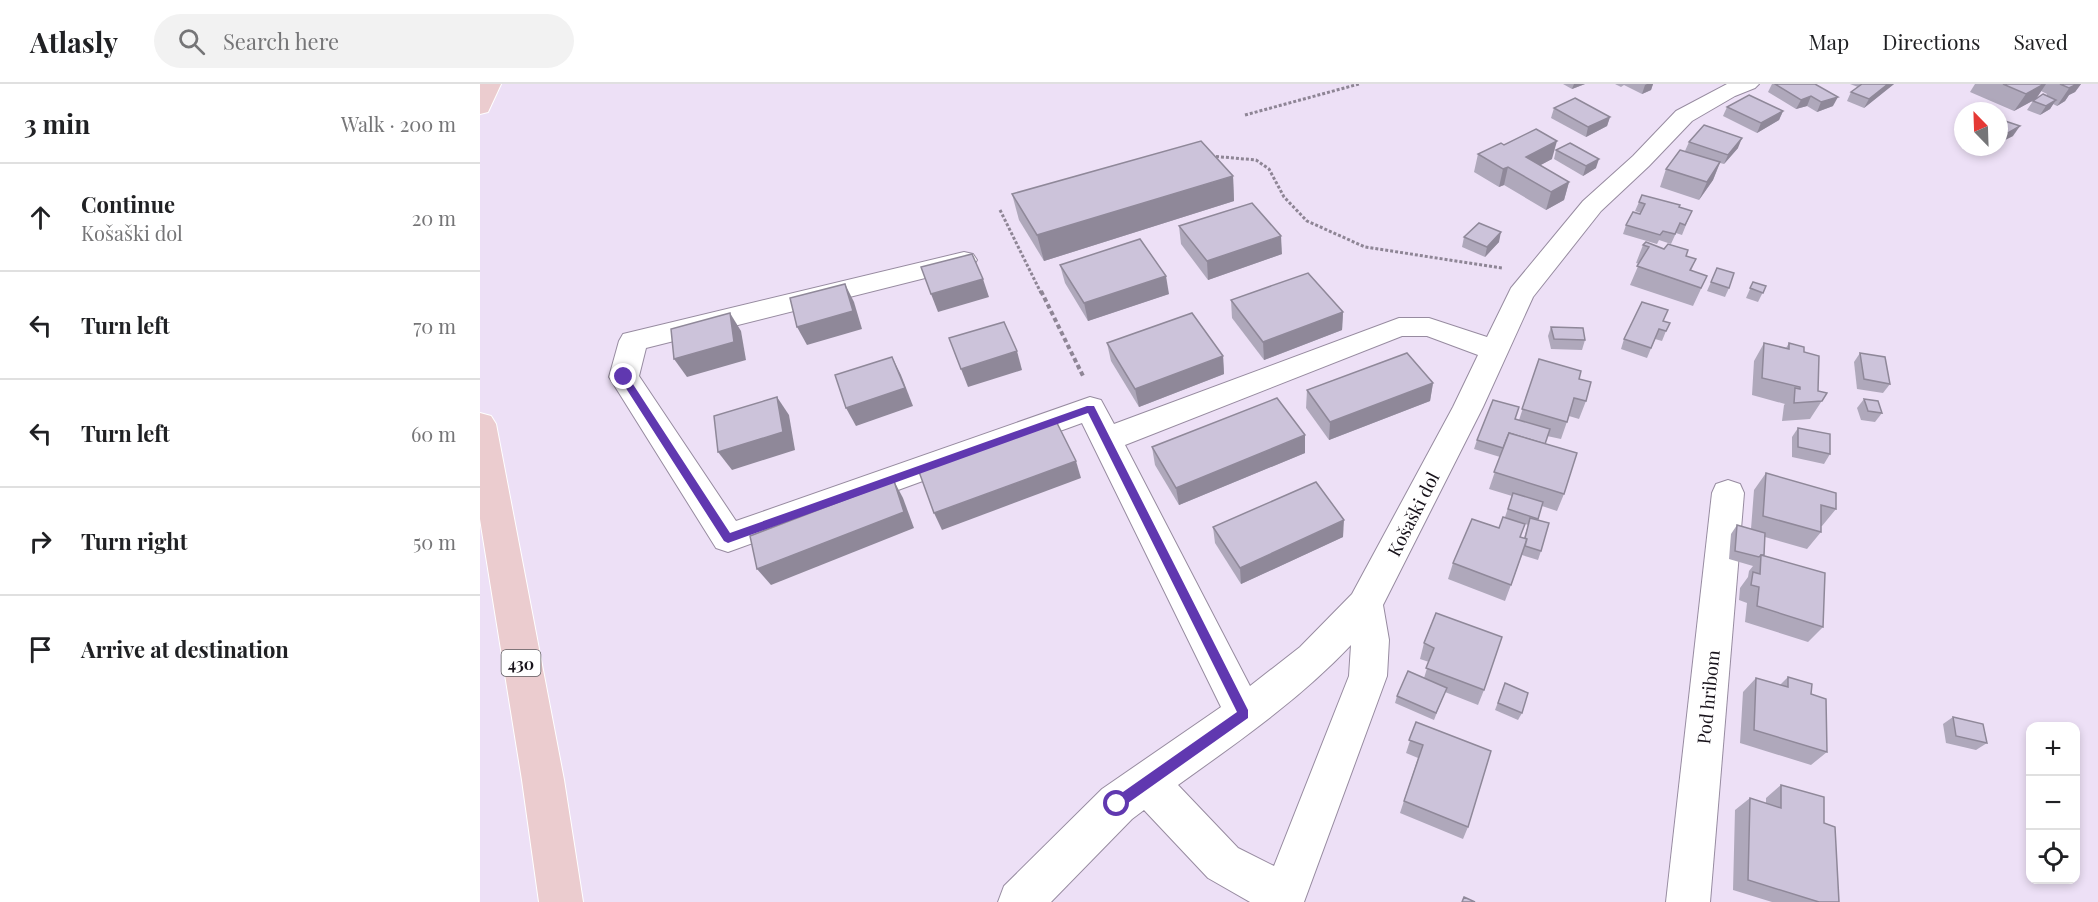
<!DOCTYPE html>
<meta charset="utf-8">
<style>
:root{--surface:#fff;--page:#f2f2f2;--text:#202124;--muted:#757577;--line:#e0e0e0}
body{margin:0;font-family:"Playfair Display",serif;background:var(--page);color:var(--text)}
.controls{position:absolute;right:18px;bottom:18px;display:grid;overflow:hidden;border-radius:12px;box-shadow:0 3px 9px #0003}
.controls button{width:54px;height:54px;display:grid;place-items:center;padding:0;border:0;border-bottom:2px solid var(--line);background:var(--surface);color:var(--text);font:30px sans-serif}
.compass{position:absolute;left:1474px;top:18px;width:54px;height:54px;border-radius:50%;background:var(--surface);box-shadow:0 3px 9px #0003;rotate:337deg}
.stop{position:absolute;width:18px;height:18px;margin:-14px;border:4px solid #6038b0;border-radius:50%;background:#fff}
.stop.end{background:#6038b0;border-color:#fff;box-shadow:0 2px 6px #0008}
.list{margin:0;padding:0;list-style:none}
h2{display:flex;justify-content:space-between;align-items:center;height:78px;margin:0;padding:0 24px;font-size:26px}
h2 small{font-size:20px;font-weight:400;color:var(--muted)}
.list li{display:grid;grid-template-columns:39px 1fr auto;gap:18px;align-items:center;box-sizing:border-box;height:108px;padding:0 24px;border-top:2px solid var(--line)}
.list b{display:block;font-size:22px;white-space:nowrap}
.list p{margin:0;font-size:20px;white-space:nowrap;color:var(--muted)}
.list em{font-size:20px;font-style:normal;color:var(--muted)}
.icon{flex:none;width:33px;height:33px;fill:none;stroke:currentColor;stroke-width:2;stroke-linecap:round;stroke-linejoin:round}
.map{position:relative;flex:none;width:1618px;height:818px;overflow:hidden}
header{display:flex;align-items:center;gap:36px;box-sizing:border-box;height:84px;padding:0 30px;background:var(--surface);border-bottom:2px solid var(--line)}
header strong{font-size:28px}
nav{display:flex;gap:33px;margin-inline-start:auto;font-size:21px}
.search{width:420px;height:54px;background:var(--page);display:flex;align-items:center;gap:15px;box-sizing:border-box;padding:0 21px;border-radius:33px;color:var(--muted);font-size:22px}
main{display:flex}
aside{flex:1;background:var(--surface)}
.map>svg:first-child{display:block}
</style>
<header>
<strong>Atlasly</strong>
<div class="search"><svg class="icon" aria-label="search" viewBox="0 0 24 24"><circle cx="10" cy="10" r="6"/><path d="M15 15l6 6"/></svg>Search here</div>
<nav><a>Map</a><a>Directions</a><a>Saved</a></nav>
</header>
<main>
<aside>
<h2>3 min<small>Walk · 200 m</small></h2>
<ul class="list">
<li><svg class="icon" aria-label="ahead" viewBox="0 0 24 24"><path d="M12 20V5M6 11l6-6 6 6"/></svg><div><b>Continue</b><p>Košaški dol</p></div><em>20 m</em></li>
<li><svg class="icon" aria-label="left" viewBox="0 0 24 24"><path d="M17 20v-9H6M10 6l-5 5 5 5"/></svg><div><b>Turn left</b></div><em>70 m</em></li>
<li><svg class="icon" aria-label="left" viewBox="0 0 24 24"><path d="M17 20v-9H6M10 6l-5 5 5 5"/></svg><div><b>Turn left</b></div><em>60 m</em></li>
<li><svg class="icon" aria-label="right" viewBox="0 0 24 24"><path d="M7 20v-9h11M14 6l5 5-5 5"/></svg><div><b>Turn right</b></div><em>50 m</em></li>
<li><svg class="icon" aria-label="arrive" viewBox="0 0 24 24"><path d="M6 21V4h12l-3 4 3 4H6"/></svg><div><b>Arrive at destination</b></div></li>
</ul>
</aside>
<div class="map">
<svg width="1618" height="818" viewBox="0 0 1618 818">
<rect width="100%" height="100%" fill="#ede0f6"/>
<g fill="none" stroke-linecap="round" stroke-linejoin="round">
<defs>
<g id="minor">
<path d="M1247,0H1279L1275,4L1255,12L1212,37L1169,82L1121,127L1053,213L1003,323L903,521L909,556L907,592L824,818H770L728,794L664,726L652,735L571,818H518L524,802L622,705L741,623L602,339L248,468L236,464L129,293L139,257L143,250L484,168L493,170L497,176L493,182L166,264L159,292L256,437L610,313L621,316L634,340L919,234H949L1007,253L1031,204L1103,117L1153,72L1196,27ZM922,252H947L998,271L973,323L872,510L820,563L770,602L645,361ZM871,561L869,592L794,782L758,764L698,701C758,658 820,615 871,561Z"/>
<path d="M1248,396L1260,400L1264,409L1230,818H1186L1232,409L1236,400Z"/>
</g>
<g id="highway">
<path d="M0,0H21L8,28L0,30Z"/>
<path d="M0,329L11,332L16,340L84,696L103,818H59L42,696L0,435Z"/>
</g>
</defs>
<use href="#minor" stroke="#978ba0" stroke-width="2"/>
<use href="#highway" stroke="#fff" stroke-width="2"/>
<g stroke="#8e8595" stroke-width="3" stroke-dasharray="3 2" stroke-linecap="butt">
<path d="M765,31L879,0"/>
<path d="M731,72L776,76L789,85L804,113L827,137L885,163L1022,184"/>
<path d="M520,126L561,209"/>
</g>
<path stroke="#8e8595" stroke-width="4" stroke-dasharray="4.5 3" stroke-linecap="butt" d="M561,207L604,294"/>
<use href="#minor" fill="#fff" fill-rule="evenodd"/>
<use href="#highway" fill="#ebcccf" fill-rule="evenodd"/>
</g>
<g fill="#afa8bb" fill-rule="evenodd">
<path d="M1083,0H1105L1092,5Z"/>
<path d="M1135,0H1173L1171,6L1162,10L1144,1L1141,3Z"/>
<path d="M1292,0H1335L1353,22L1337,28L1327,22L1316,25L1288,8Z"/>
<path d="M1370,0H1414L1384,24L1367,17L1371,8L1378,3Z"/>
<path d="M1495,0H1601L1595,8L1589,11L1585,17L1577,22L1573,20L1570,25L1560,31L1547,26L1553,17L1566,12L1567,10L1561,7L1556,15L1534,27L1490,8Z"/>
<path d="M1247,23L1303,27L1299,36L1277,49L1243,32Z"/>
<path d="M1074,24L1130,33L1127,42L1106,53L1071,34Z"/>
<path d="M1519,35L1533,52L1521,58L1519,57Z"/>
<path d="M1209,58L1258,64L1244,80L1240,79L1233,96L1219,116L1180,103L1186,85L1205,67Z"/>
<path d="M1024,61L1072,75L1060,81L1089,98L1084,116L1066,126L1024,101L1019,103L994,88L998,70Z"/>
<path d="M1076,66L1116,84L1103,92L1074,75Z"/>
<path d="M753,92L754,117L564,177L539,136L532,110Z"/>
<path d="M1159,118L1199,123L1208,136L1202,151L1196,149L1191,160L1179,156L1177,160L1143,150L1146,141L1161,129L1155,127Z"/>
<path d="M699,142L802,170L728,196L701,160Z"/>
<path d="M984,153L1019,158L1005,173L982,163Z"/>
<path d="M1163,161L1216,175L1211,187L1227,192L1213,222L1150,201L1159,180L1156,179Z"/>
<path d="M580,181L689,210L608,237L585,199Z"/>
<path d="M1237,184L1249,204L1245,213L1227,207Z"/>
<path d="M1273,198L1286,202L1278,218L1266,214Z"/>
<path d="M751,216L863,228L862,246L784,276L752,234Z"/>
<path d="M1183,237L1186,247L1182,257L1175,255L1167,274L1141,265L1144,255Z"/>
<path d="M1071,243L1105,256L1102,266L1071,265L1068,252Z"/>
<path d="M627,259L743,272L744,290L659,323L631,277Z"/>
<path d="M1284,259L1306,264L1309,259L1324,268L1338,307L1347,309L1330,335L1302,337L1304,321L1305,320L1272,311L1274,277Z"/>
<path d="M1380,269L1410,300L1403,309L1377,305L1374,278Z"/>
<path d="M1059,275L1099,295L1106,317L1099,335L1089,332L1081,355L1067,352L1065,360L1084,410L1077,427L1062,422L1058,436L1061,467L1058,476L1042,471L1025,517L968,495L973,479L1019,444L1025,433L1032,412L1009,405L1020,373L994,365L997,356L1035,335L1039,336ZM1037,437L1048,441L1044,454L1041,453Z"/>
<path d="M953,299L950,317L849,356L826,324L827,306Z"/>
<path d="M1384,315L1402,329L1395,338L1381,336L1377,324Z"/>
<path d="M1318,344L1350,370L1344,380L1312,373V353Z"/>
<path d="M672,363L825,369L699,421L675,381Z"/>
<path d="M1286,389L1356,425L1342,442H1341V448L1327,465L1285,453L1284,471L1343,543L1328,558L1265,538L1267,519L1259,516L1260,504L1268,493L1269,487L1273,482L1249,475L1251,450L1257,441L1271,445L1274,406Z"/>
<path d="M733,443L863,453L761,500L735,459Z"/>
<path d="M956,529L1004,606L998,621L965,608L954,636L915,619L917,612L944,594L949,578L940,575L944,559Z"/>
<path d="M1308,593L1331,610L1347,668L1331,681L1260,659L1263,608L1276,594L1300,601Z"/>
<path d="M1025,599L1042,629L1038,636L1015,626Z"/>
<path d="M1473,633L1507,659L1496,666L1466,659L1463,640Z"/>
<path d="M936,638L988,743L983,755L920,729L938,674L926,669Z"/>
<path d="M1301,701L1344,739L1359,818H1292L1253,806L1255,726L1270,714L1286,719V714Z"/>
</g>
<g fill="#8f8899">
<path d="M1094,0H1105L1092,5Z"/>
<path d="M1167,0H1173L1171,6L1162,10L1165,1Z"/>
<path d="M1408,0H1414L1384,24L1389,15Z"/>
<path d="M1564,0H1566L1556,15L1534,27L1546,10Z"/>
<path d="M1592,0H1601L1595,8L1589,11L1585,17L1577,22Z"/>
<path d="M1331,12L1327,22L1316,25L1321,16Z"/>
<path d="M1358,13L1353,22L1337,28L1341,18Z"/>
<path d="M1576,16L1570,25L1560,31L1566,22Z"/>
<path d="M1303,27L1299,36L1277,49L1281,39Z"/>
<path d="M1130,33L1127,42L1106,53L1108,43Z"/>
<path d="M1540,42L1533,52L1521,58L1528,49Z"/>
<path d="M1262,54L1258,64L1244,80L1248,71Z"/>
<path d="M1077,57L1072,75L1042,91L1046,73Z"/>
<path d="M1119,75L1116,84L1103,92L1106,82Z"/>
<path d="M1240,78L1233,96L1219,116L1227,98Z"/>
<path d="M1028,83L1024,101L1019,103L1023,85Z"/>
<path d="M753,92L754,117L564,177L557,151Z"/>
<path d="M1089,98L1084,116L1066,126L1071,108Z"/>
<path d="M1021,148L1019,158L1005,173L1007,163Z"/>
<path d="M801,152L802,170L728,196L727,177Z"/>
<path d="M686,192L689,210L608,237L604,219Z"/>
<path d="M503,195L509,213L458,228L451,210Z"/>
<path d="M365,200L374,218L382,245L327,261L317,243Z"/>
<path d="M863,228L862,246L784,276L783,258Z"/>
<path d="M250,229L261,247L266,276L207,293L194,275Z"/>
<path d="M537,267L542,286L488,303L481,285Z"/>
<path d="M743,272L744,290L659,323L655,305Z"/>
<path d="M412,273L421,291L433,322L376,342L366,324Z"/>
<path d="M953,299L950,317L849,356L850,338Z"/>
<path d="M297,313L309,331L315,366L252,386L238,368Z"/>
<path d="M825,351V369L699,421L696,404Z"/>
<path d="M596,377L601,394L462,446L454,429Z"/>
<path d="M414,397L423,414L434,444L291,501L277,485Z"/>
<path d="M864,436L863,453L761,500L760,484Z"/>
</g>
<g fill="#ccc3da" stroke="#8f8899" stroke-width="1.5">
<path d="M1295,0H1335L1358,13L1341,18L1331,12L1321,16Z"/>
<path d="M1382,0H1408L1389,15L1371,8Z"/>
<path d="M1523,0H1564L1546,10Z"/>
<path d="M1580,0H1597L1589,4Z"/>
<path d="M1563,10L1576,16L1566,22L1553,17Z"/>
<path d="M1269,11L1303,27L1281,39L1247,23Z"/>
<path d="M1095,14L1130,33L1108,43L1074,24Z"/>
<path d="M1519,35L1540,42L1528,49L1519,45Z"/>
<path d="M1224,41L1262,54L1248,71L1209,58Z"/>
<path d="M1056,45L1077,57L1046,73L1089,98L1071,108L1028,83L1023,85L998,70L1021,59L1024,61Z"/>
<path d="M721,57L753,92L557,151L532,110Z"/>
<path d="M1090,59L1119,75L1106,82L1076,66Z"/>
<path d="M1200,66L1240,78L1227,98L1186,85Z"/>
<path d="M1162,111L1200,121L1199,123L1212,127L1205,141L1200,139L1195,150L1183,147L1180,151L1146,141L1153,128L1160,130L1165,120L1159,118Z"/>
<path d="M772,119L801,152L727,177L699,142Z"/>
<path d="M999,139L1021,148L1007,163L984,153Z"/>
<path d="M660,155L686,192L604,219L580,181Z"/>
<path d="M1166,158L1184,165L1188,160L1208,166L1206,172L1216,175L1210,186L1227,192L1221,204L1157,182L1169,163L1163,161Z"/>
<path d="M492,170L503,195L451,210L441,183Z"/>
<path d="M1237,184L1254,189L1249,204L1231,198Z"/>
<path d="M828,189L863,228L783,258L751,216Z"/>
<path d="M1273,198L1286,202L1283,209L1270,204Z"/>
<path d="M365,200L373,227L317,243L310,214Z"/>
<path d="M1162,218L1188,226L1183,237L1190,239L1186,247L1179,245L1171,264L1144,255Z"/>
<path d="M250,229L254,258L194,275L191,245Z"/>
<path d="M712,229L743,272L655,305L627,259Z"/>
<path d="M524,238L537,267L481,285L469,254Z"/>
<path d="M1071,243L1103,244L1105,256L1074,255Z"/>
<path d="M1284,259L1309,265V259L1324,263V268L1339,272L1338,307L1347,309L1342,317L1314,319L1315,304L1320,305V303L1282,294Z"/>
<path d="M927,269L953,299L850,338L827,306Z"/>
<path d="M1380,269L1405,273L1410,300L1384,295Z"/>
<path d="M412,273L425,304L366,324L355,291Z"/>
<path d="M1059,275L1101,287L1099,295L1111,298L1106,317L1094,314L1087,338L1042,325Z"/>
<path d="M297,313L303,348L238,368L234,332Z"/>
<path d="M797,314L825,351L696,404L672,363Z"/>
<path d="M1384,315L1398,317L1402,329L1388,327Z"/>
<path d="M1013,316L1039,323L1035,335L1070,345L1065,360L1029,349L1023,364L997,356Z"/>
<path d="M576,337L596,377L454,429L438,385Z"/>
<path d="M1318,344L1350,350V370L1318,363Z"/>
<path d="M1029,349L1097,369L1084,410L1014,388Z"/>
<path d="M1286,389L1356,409V425L1341,421V448L1283,432Z"/>
<path d="M414,397L424,428L277,485L270,452Z"/>
<path d="M836,398L864,436L760,484L733,443Z"/>
<path d="M1033,409L1063,418L1058,435L1028,425Z"/>
<path d="M1023,433L1045,440L1040,453L1047,455L1031,501L973,479L992,435L1019,444Z"/>
<path d="M1050,434L1069,439L1061,467L1045,462L1047,455L1045,454Z"/>
<path d="M1257,441L1285,449L1284,471H1281L1279,473L1255,467Z"/>
<path d="M1281,471L1345,489L1343,543L1277,522L1279,503L1271,501L1273,488L1280,490Z"/>
<path d="M956,529L1022,553L1004,606L946,584L954,564L944,559Z"/>
<path d="M928,587L967,604L956,629L917,612Z"/>
<path d="M1308,593L1332,600L1331,610L1346,615L1347,668L1274,646L1276,594L1308,603Z"/>
<path d="M1025,599L1048,609L1042,629L1018,619Z"/>
<path d="M1473,633L1503,640L1507,659L1476,652Z"/>
<path d="M936,638L1011,667L988,743L924,717L943,661L929,656Z"/>
<path d="M1301,701L1344,713V739L1355,743L1359,818H1339L1268,796L1270,714L1301,724Z"/>
<path d="M984,813L995,818H982Z"/>
</g>
<path fill="#6038b0" d="M144,290L147,291L250,449L607,322H614L768,626V634L641,724L637,726L633,724L631,720L633,715L757,628L608,329L248,459L244,457L140,295L139,293Z"/>
<g text-anchor="middle" dominant-baseline="central" stroke-width="6" stroke-linejoin="round" paint-order="stroke">
<rect fill="#fff" stroke="#5d5a5f" stroke-width="1.5" x="21.5" y="566" width="39" height="26" rx="4.5"/>
<g font-size="16" font-weight="bold" fill="#18131b">
<text x="41" y="579">430</text>
</g>
<g font-size="18" fill="#18131b" stroke="#fff">
<text transform="translate(933 430) rotate(-63)">Košaški dol</text>
<text transform="translate(1228 613) rotate(-84)">Pod hribom</text>
</g>
</g>
</svg>
<div class="controls">
<button>+</button>
<button>−</button>
<button><svg class="icon" aria-label="locate" viewBox="0 0 24 24"><circle cx="12" cy="12" r="6"/><path d="M12 2v4M12 18v4M2 12h4M18 12h4"/></svg></button>
</div>
<svg class="compass" viewBox="-18 -18 36 36"><path d="M0-13l5 13h-10z" fill="#e53935"/><path d="M0 13l5-13h-10z" fill="#757577"/></svg>
<div class="stop" style="left:637px;top:720px"></div>
<div class="stop end" style="left:144px;top:293px"></div>
</div>
</main>
